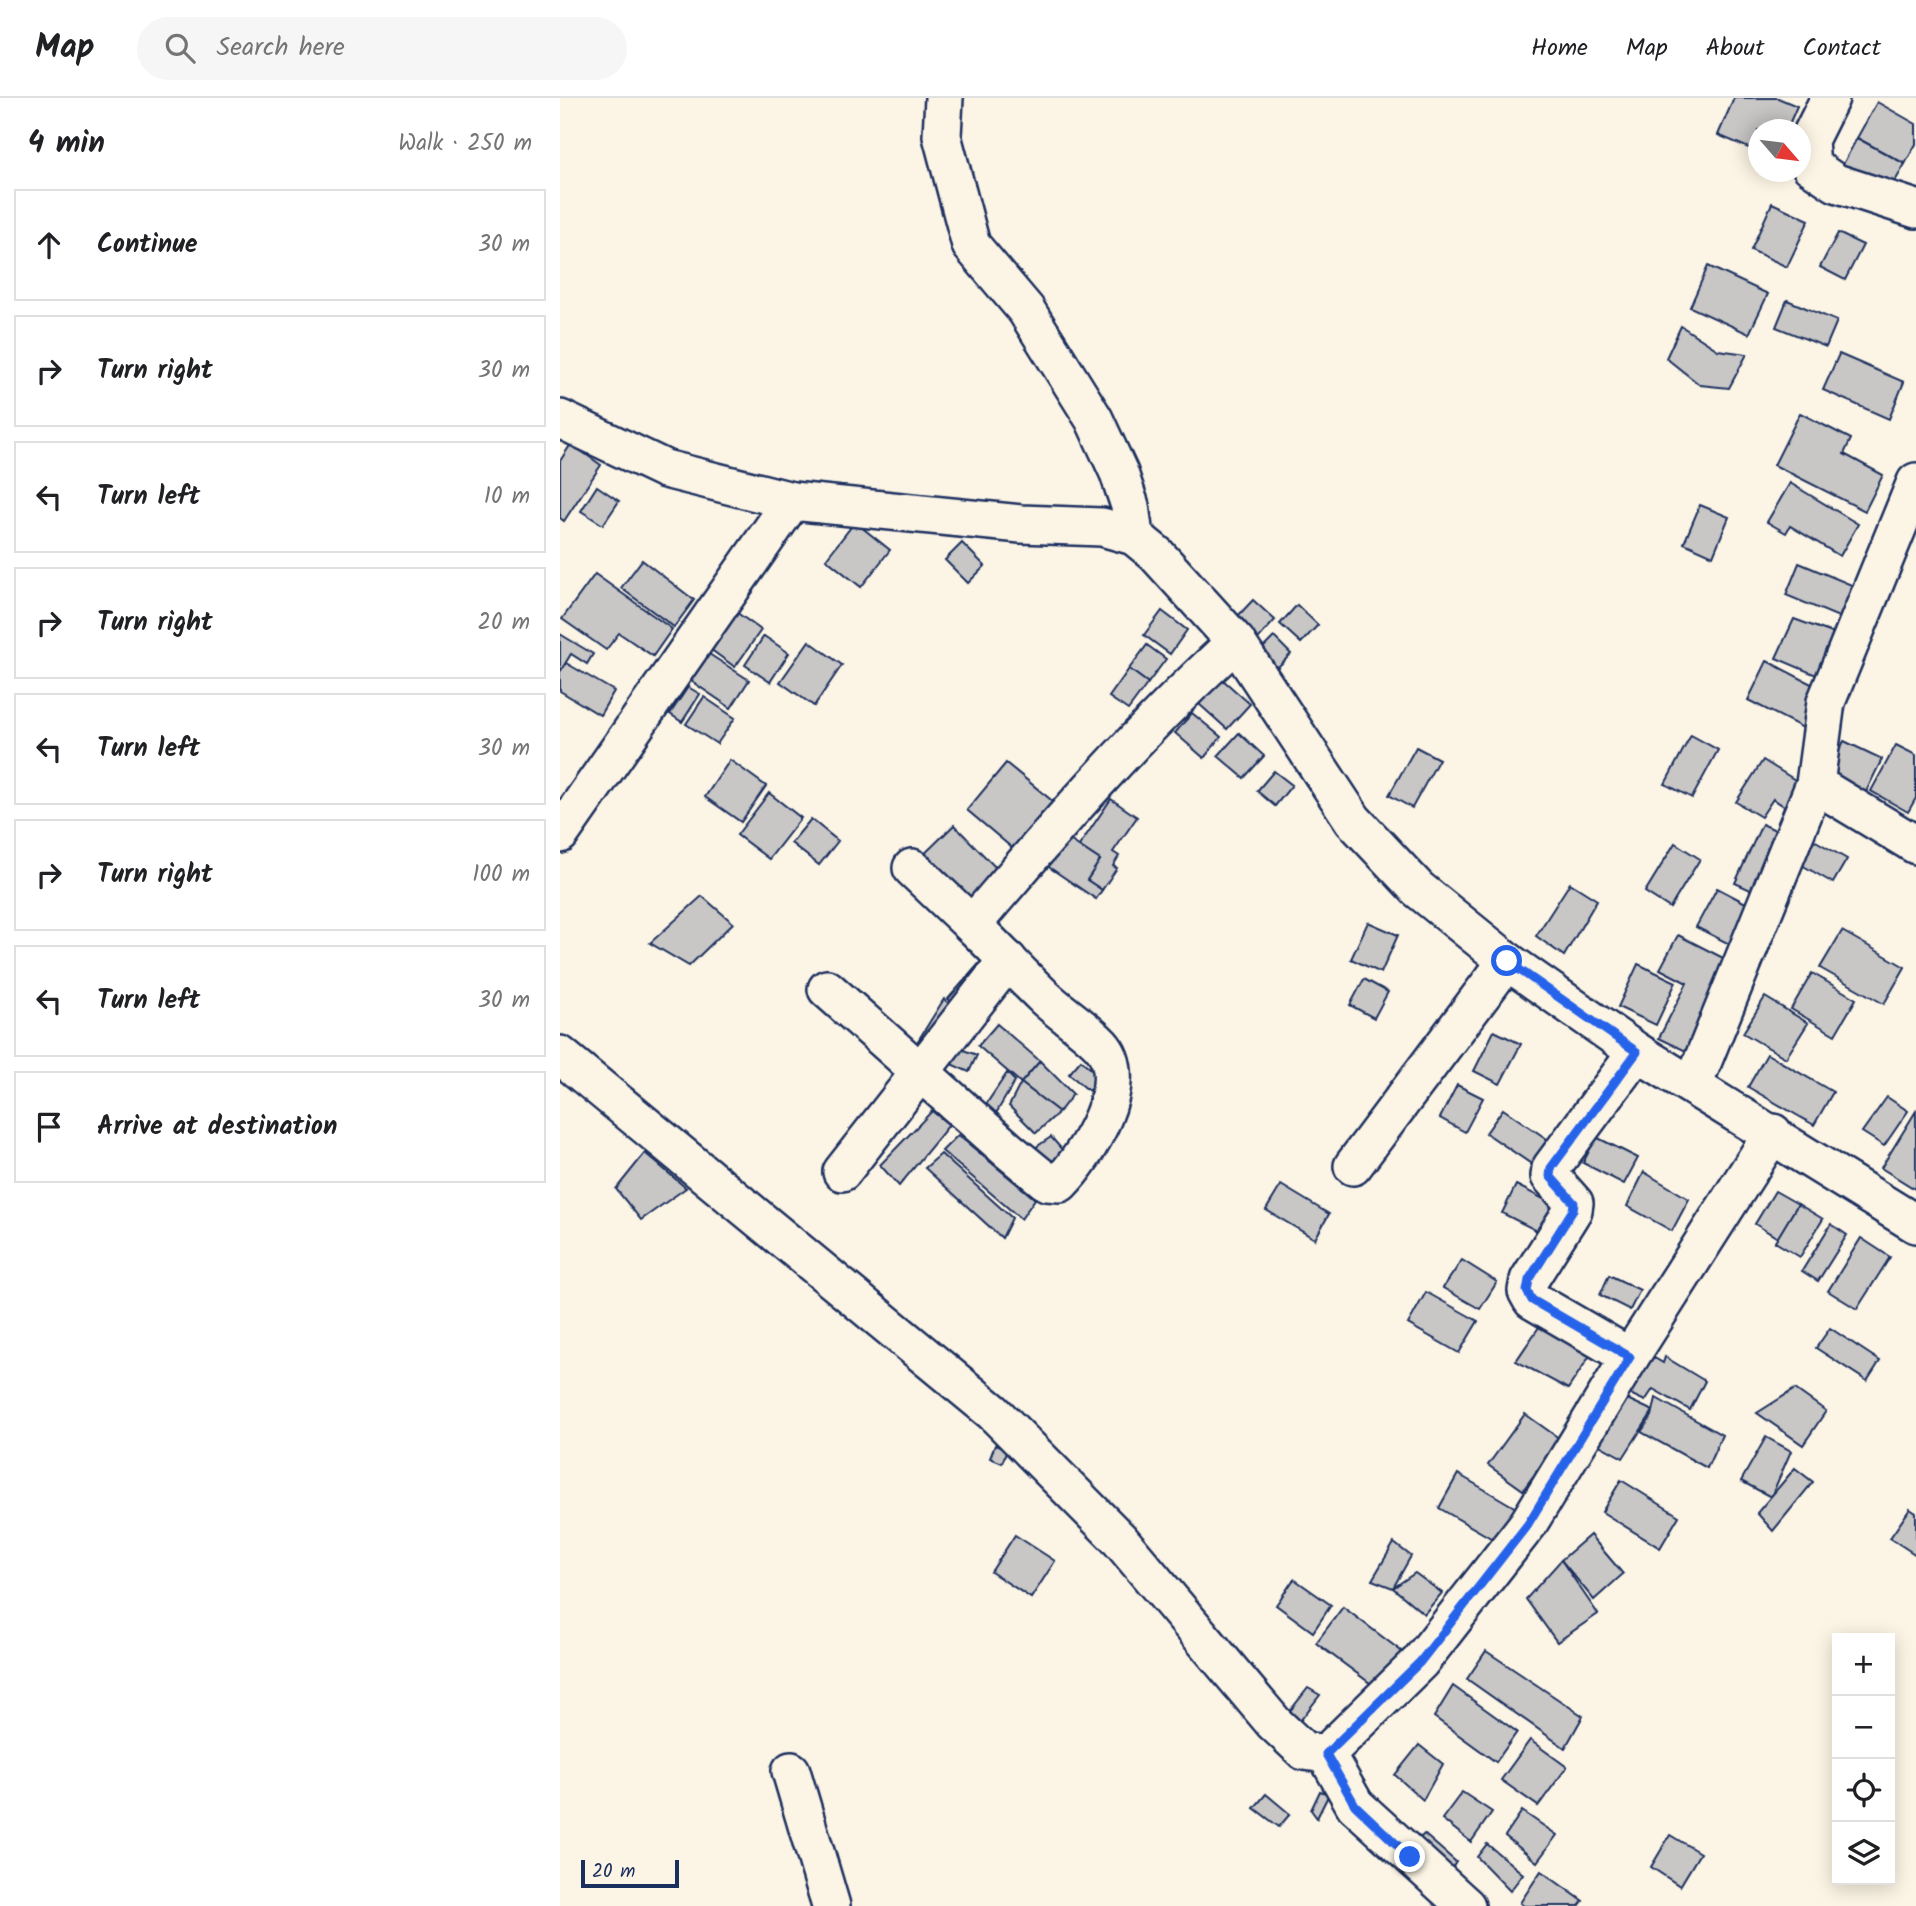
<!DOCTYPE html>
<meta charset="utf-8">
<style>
:root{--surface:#fff;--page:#f6f6f6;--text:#202124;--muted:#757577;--line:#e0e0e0}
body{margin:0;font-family:Kalam,sans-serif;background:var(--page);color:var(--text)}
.controls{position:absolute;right:21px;bottom:21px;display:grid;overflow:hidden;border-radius:0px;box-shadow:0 4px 18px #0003}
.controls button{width:63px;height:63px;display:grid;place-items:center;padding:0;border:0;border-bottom:2px solid var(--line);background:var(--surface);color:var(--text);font:35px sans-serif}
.compass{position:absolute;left:1188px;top:21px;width:63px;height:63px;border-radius:50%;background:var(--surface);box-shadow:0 4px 18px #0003;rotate:118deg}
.scale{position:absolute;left:21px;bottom:18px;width:98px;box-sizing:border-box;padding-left:7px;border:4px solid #1b2f5e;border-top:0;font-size:19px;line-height:24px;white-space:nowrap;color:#1b2f5e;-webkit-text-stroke:5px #fcf5e5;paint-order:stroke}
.stop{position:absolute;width:21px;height:21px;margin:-16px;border:5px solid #2563eb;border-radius:50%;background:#fff}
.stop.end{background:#2563eb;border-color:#fff;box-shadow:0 2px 7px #0008}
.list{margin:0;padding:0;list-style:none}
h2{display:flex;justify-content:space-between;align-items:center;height:91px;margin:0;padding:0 28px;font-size:30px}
h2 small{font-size:23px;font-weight:400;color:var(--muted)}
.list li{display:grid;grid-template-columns:46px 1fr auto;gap:21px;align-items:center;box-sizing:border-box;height:112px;margin:0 14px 14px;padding:0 14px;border:2px solid var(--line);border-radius:0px}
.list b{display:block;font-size:26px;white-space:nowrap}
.list em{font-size:23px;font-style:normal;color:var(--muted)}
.icon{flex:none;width:38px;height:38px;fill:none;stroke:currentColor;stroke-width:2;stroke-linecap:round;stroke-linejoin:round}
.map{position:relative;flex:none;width:1356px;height:1808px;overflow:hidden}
header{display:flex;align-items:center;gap:42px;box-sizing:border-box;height:98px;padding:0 35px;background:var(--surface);border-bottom:2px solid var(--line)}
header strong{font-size:33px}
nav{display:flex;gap:38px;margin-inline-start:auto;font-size:24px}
.search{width:490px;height:63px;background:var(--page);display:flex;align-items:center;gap:18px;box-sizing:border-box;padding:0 24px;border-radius:38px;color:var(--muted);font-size:26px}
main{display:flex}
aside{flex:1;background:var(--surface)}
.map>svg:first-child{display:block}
</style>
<header>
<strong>Map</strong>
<div class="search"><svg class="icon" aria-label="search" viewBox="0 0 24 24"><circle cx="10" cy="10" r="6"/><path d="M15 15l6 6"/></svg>Search here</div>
<nav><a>Home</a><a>Map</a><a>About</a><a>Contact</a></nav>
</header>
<main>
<aside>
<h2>4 min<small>Walk · 250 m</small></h2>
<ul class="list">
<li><svg class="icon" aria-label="ahead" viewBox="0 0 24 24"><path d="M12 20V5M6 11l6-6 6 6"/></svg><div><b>Continue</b></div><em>30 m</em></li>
<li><svg class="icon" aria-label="right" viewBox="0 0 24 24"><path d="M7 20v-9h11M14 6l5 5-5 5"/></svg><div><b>Turn right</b></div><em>30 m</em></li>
<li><svg class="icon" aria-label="left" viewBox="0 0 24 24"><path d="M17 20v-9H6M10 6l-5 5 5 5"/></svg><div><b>Turn left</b></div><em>10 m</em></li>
<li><svg class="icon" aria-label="right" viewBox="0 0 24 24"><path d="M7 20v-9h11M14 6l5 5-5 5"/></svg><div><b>Turn right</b></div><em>20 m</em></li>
<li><svg class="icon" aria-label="left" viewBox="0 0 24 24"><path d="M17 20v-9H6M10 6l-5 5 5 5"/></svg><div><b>Turn left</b></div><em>30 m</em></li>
<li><svg class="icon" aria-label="right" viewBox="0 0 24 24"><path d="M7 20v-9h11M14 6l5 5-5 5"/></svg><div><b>Turn right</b></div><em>100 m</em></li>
<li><svg class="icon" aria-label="left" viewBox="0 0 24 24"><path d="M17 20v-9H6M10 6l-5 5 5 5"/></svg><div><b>Turn left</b></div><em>30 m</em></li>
<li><svg class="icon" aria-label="arrive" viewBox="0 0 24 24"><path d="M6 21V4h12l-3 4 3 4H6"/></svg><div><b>Arrive at destination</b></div></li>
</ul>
</aside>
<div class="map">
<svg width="1356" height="1808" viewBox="0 0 1356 1808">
<rect width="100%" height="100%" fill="#fcf5e5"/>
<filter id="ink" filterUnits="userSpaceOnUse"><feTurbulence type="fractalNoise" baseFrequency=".0143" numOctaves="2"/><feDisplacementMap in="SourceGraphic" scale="14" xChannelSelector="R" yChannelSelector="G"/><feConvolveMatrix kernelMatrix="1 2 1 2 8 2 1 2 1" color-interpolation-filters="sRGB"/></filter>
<g filter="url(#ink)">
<g fill="#c8c7c6" stroke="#1b2f5e" stroke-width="2">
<path d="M1174,0H1218L1237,8L1227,31L1212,24L1209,32H1198V54L1158,37Z"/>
<path d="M1317,4L1356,26V46L1345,66L1297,40Z"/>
<path d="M1297,40L1345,66L1329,94L1282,68Z"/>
<path d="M1212,105L1249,122L1227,169L1191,152Z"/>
<path d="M1278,135L1303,147L1285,182L1260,169Z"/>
<path d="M1148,168L1208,196L1189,236L1130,209Z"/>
<path d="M1227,202L1277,223L1266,249L1216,229Z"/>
<path d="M1121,228L1158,252L1187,256L1169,290L1140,287L1106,260Z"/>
<path d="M1279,256L1344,284L1329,321L1263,292Z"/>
<path d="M1240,315L1291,341L1284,356L1323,377L1305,413L1214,367Z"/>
<path d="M11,346L41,367L4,423L0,420V363Z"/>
<path d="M1230,385L1298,426L1280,458L1230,428L1226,435L1207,424Z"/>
<path d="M37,388L59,403L43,427L21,413Z"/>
<path d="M1140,407L1169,419L1153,458L1124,445Z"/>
<path d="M295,424L330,452L301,489L266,461Z"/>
<path d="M402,445L425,468L408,485L385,462Z"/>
<path d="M82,462L134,502L114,529L61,490Z"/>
<path d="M1239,465L1294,488L1281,520L1226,497Z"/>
<path d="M35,476L112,531L93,558L59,535L46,552L2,521Z"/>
<path d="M693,502L715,522L698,541L676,520Z"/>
<path d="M737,507L758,527L741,545L720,526Z"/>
<path d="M169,509L201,532L175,569L143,546Z"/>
<path d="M602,513L627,532L610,556L584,537Z"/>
<path d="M1234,521L1275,536L1274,569L1256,577L1216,560Z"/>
<path d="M0,536L33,556L27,566L11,556L0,574Z"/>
<path d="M204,538L229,555L210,584L185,567Z"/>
<path d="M714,539L731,556L714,573L697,556Z"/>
<path d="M249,543L282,567L254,608L220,584Z"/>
<path d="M587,547L606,561L588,585L569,571Z"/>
<path d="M149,556L189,582L171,610L131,583Z"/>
<path d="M1207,563L1263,592L1243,630L1188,602Z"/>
<path d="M6,565L54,593L40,617L0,593V574Z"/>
<path d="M569,571L588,585L568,612L549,599Z"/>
<path d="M662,581L690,606L667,631L639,606Z"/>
<path d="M128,589L140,596L122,624L110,616Z"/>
<path d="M144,599L175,620L157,646L126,626Z"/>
<path d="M632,615L661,639L644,660L615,635Z"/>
<path d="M679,635L704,658L684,680L658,658Z"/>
<path d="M1131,637L1158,652L1132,700L1105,686Z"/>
<path d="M1284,643L1322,661L1303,700L1265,682Z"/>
<path d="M1336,647L1356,657V700L1348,714L1311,693Z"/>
<path d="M856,649L879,661L852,710L829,697Z"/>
<path d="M170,662L206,688L181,724L145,699Z"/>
<path d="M1203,662L1248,690L1233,714L1213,701L1201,719L1176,704Z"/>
<path d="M446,665L496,706L457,754L407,712Z"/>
<path d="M714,673L732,687L715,708L697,693Z"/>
<path d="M209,695L241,720L209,761L177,737Z"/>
<path d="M551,701L577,719L553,754L559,758L553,768L557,770L542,792L527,782L540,762L519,748Z"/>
<path d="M251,721L278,743L259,767L231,745Z"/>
<path d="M1202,726L1231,739L1204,798L1175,785Z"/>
<path d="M394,727L442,776L398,818L351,769Z"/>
<path d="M496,733L540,762L527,782L542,792L536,801L477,761Z"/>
<path d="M1254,742L1287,761L1273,785L1240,766Z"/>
<path d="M1115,745L1140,761L1110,810L1085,794Z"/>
<path d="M1010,785L1037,802L1004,858L976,838Z"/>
<path d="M1157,790L1201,813L1181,852L1136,829Z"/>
<path d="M142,798L173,825L129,868L90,845Z"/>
<path d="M808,824L838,837L821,875L791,861Z"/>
<path d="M1282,833L1345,869L1324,906L1260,870Z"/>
<path d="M1118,837L1173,865L1128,954L1099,940L1127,885L1100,871Z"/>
<path d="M424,860L436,871L400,912L388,901Z"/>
<path d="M1078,866L1116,884L1096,927L1058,909Z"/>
<path d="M1252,875L1296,901L1275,937L1231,911Z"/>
<path d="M804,881L828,894L814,920L790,907Z"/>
<path d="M1205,899L1248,925L1226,960L1183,935Z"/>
<path d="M384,901L398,914L351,954Z"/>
<path d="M437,926L480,963L461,985L418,948Z"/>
<path d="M934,933L961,946L940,986L914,973Z"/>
<path d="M398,950L417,957L409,974L391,966Z"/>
<path d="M1207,956L1273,994L1254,1027L1188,989Z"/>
<path d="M521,962L540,979L529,993L509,976Z"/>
<path d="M480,963L513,996L499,1014L461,985Z"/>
<path d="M447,975L455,983L431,1024L425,1008Z"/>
<path d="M461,985L499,1014L476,1035L449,1008Z"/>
<path d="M897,987L923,1000L905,1034L880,1020Z"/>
<path d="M1327,999L1348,1013L1324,1048L1302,1034Z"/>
<path d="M943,1011L990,1043L973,1067L926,1035Z"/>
<path d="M372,1013L389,1027L339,1088L320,1067Z"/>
<path d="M1356,1013V1089L1355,1091L1321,1070Z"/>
<path d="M398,1037L475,1101L461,1121L382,1053Z"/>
<path d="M491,1039L511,1062L492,1078L469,1054Z"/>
<path d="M1036,1039L1078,1060L1064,1086L1023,1065Z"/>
<path d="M85,1055L126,1090L81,1122L56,1091Z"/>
<path d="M381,1056L452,1120L442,1140L365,1070Z"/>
<path d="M1084,1074L1129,1101L1112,1133L1067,1108Z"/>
<path d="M721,1087L769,1116L755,1141L706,1112Z"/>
<path d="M956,1087L1003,1111L989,1139L942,1115Z"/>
<path d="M1215,1093L1238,1106L1218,1140L1195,1126Z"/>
<path d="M1238,1106L1263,1121L1240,1159L1215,1144Z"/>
<path d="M1271,1126L1287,1137L1258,1183L1242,1173Z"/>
<path d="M1301,1140L1330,1159L1297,1211L1268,1193Z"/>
<path d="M902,1162L937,1184L920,1211L883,1190Z"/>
<path d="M1049,1177L1080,1192L1070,1212L1040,1197Z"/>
<path d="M866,1194L918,1223L899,1255L848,1226Z"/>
<path d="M981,1226L1031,1256L1008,1291L956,1263Z"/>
<path d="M1270,1230L1320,1263L1307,1283L1256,1250Z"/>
<path d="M1081,1252L1103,1265L1105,1259L1145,1283L1130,1312L1093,1291L1085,1303L1057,1290Z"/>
<path d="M1235,1291L1266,1313L1243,1347L1197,1315Z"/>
<path d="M1063,1299L1093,1313L1063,1360L1036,1345Z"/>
<path d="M1096,1300L1162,1337L1147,1370L1081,1334L1092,1318Z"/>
<path d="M965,1316L1000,1341L963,1392L928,1367Z"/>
<path d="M1206,1339L1231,1353L1211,1399L1181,1383Z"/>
<path d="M435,1347L447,1352L442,1365L430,1360Z"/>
<path d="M1235,1370L1253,1384L1213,1433L1197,1415Z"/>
<path d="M898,1376L956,1410L936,1443L879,1410Z"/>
<path d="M1061,1382L1119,1418L1100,1450L1042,1414Z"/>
<path d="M1350,1411L1356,1415V1457L1330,1440Z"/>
<path d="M455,1437L495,1463L471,1500L431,1474Z"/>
<path d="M1030,1437L1063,1476L1034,1502L1001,1462Z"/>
<path d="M834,1445L851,1458L833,1490L812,1482Z"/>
<path d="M1001,1462L1038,1516L997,1544L966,1501Z"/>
<path d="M855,1475L882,1495L864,1516L833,1490Z"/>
<path d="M734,1481L771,1507L753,1534L716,1507Z"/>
<path d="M783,1509L845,1556L818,1591L756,1545Z"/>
<path d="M926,1553L1023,1618L1005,1650L907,1581Z"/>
<path d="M893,1588L957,1634L936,1664L874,1619Z"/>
<path d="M748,1590L760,1597L740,1623L730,1613Z"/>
<path d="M970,1642L1007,1669L978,1708L941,1682Z"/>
<path d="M859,1647L883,1666L863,1702L835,1677Z"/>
<path d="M760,1693L769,1696L757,1720L751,1712Z"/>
<path d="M902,1694L932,1714L911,1744L882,1721Z"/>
<path d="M706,1696L730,1716L719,1729L694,1710Z"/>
<path d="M962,1713L997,1737L977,1764L945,1738Z"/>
<path d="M864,1736L896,1764L888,1777L854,1746Z"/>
<path d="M1110,1737L1140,1755L1120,1788L1091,1769Z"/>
<path d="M927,1746L963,1776L950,1793L917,1759Z"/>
<path d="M981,1773L1023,1803L1019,1808H964L960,1805Z"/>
</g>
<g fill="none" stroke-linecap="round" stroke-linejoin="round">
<defs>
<g id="minor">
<path d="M384,0L382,38L411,147L466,212L534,321L559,375L570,408L574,438"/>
<path d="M1270,0L1249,42L1251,68L1276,85L1356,111"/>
<path d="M0,321L105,371L232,403L461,426L542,429L574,438L596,456L676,544L793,722L858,791L947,863L1077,954L1356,1126"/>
<path d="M1255,686L1356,747"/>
<path d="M0,736L232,403"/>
<path d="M352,770L412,827"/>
<path d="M267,891L448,1052L487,1084L500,1085C527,1057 574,983 541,947C524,929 502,916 484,899C460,876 437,851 412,827C496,728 580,631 676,544"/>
<path d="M0,957L433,1314L560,1442L714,1625L744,1653L766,1656"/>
<path d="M1133,987L1255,686L1266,604L1356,384"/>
<path d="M793,1068L947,863"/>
<path d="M282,1074L448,862"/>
<path d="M1070,1259L972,1202L967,1193L969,1182L1013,1112L1014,1105L990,1078L991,1070L1077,954"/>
<path d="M231,1673L271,1808"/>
<path d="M906,1808L795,1707L766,1656L860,1564L968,1426L1070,1259L1213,1035"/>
</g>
</defs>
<use href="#minor" stroke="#1b2f5e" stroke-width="42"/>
<use href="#minor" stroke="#fcf5e5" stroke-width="37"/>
</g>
</g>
<g fill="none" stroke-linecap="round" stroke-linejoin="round" filter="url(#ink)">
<path stroke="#2563eb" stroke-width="9" d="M850,1759L795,1707L766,1656L860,1564L968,1426L1070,1259L972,1202L967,1193L969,1182L1013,1112L1014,1105L990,1078L991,1070L1077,954L947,863"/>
</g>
</svg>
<div class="controls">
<button>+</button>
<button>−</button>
<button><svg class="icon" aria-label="locate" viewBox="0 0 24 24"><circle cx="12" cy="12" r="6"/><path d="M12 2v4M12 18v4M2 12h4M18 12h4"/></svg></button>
<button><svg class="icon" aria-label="layers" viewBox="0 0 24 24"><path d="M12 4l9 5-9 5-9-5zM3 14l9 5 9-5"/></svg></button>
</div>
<svg class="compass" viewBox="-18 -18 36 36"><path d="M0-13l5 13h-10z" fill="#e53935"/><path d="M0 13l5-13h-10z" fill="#757577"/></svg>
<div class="scale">20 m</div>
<div class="stop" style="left:947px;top:863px"></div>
<div class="stop end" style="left:850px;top:1759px"></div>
</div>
</main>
